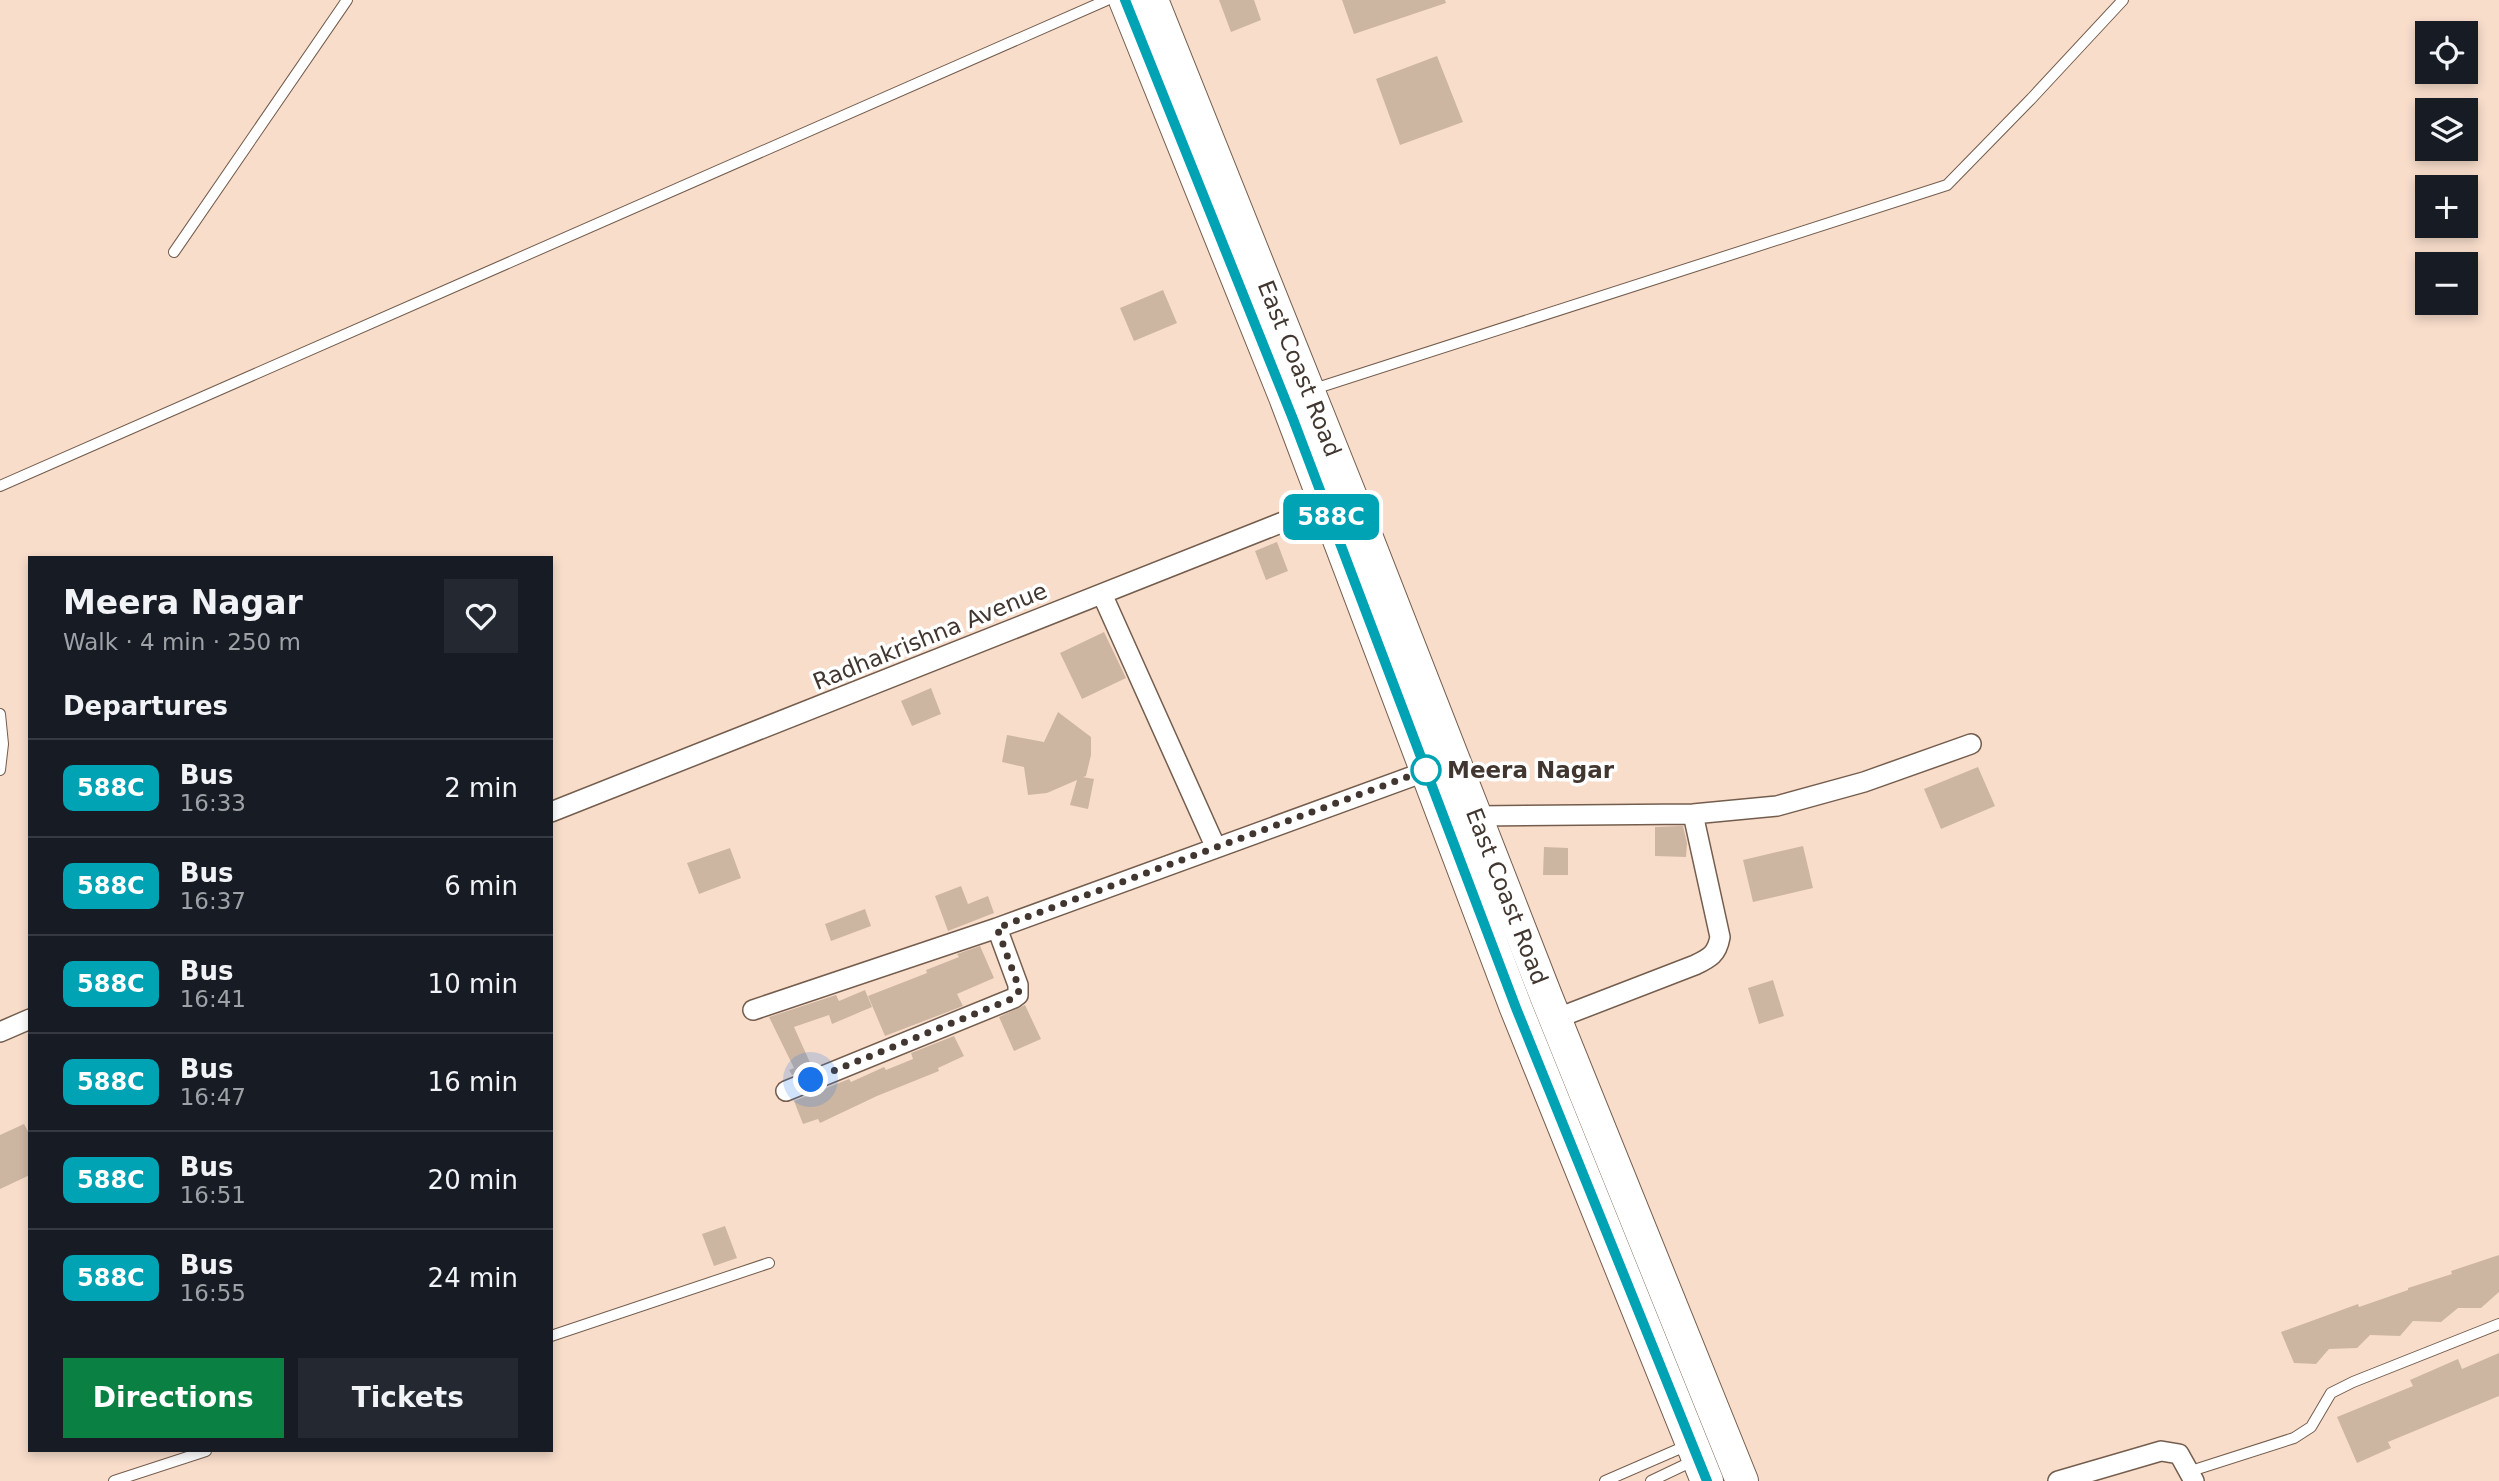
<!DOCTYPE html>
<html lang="en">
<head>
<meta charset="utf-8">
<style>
	:root { --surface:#171b24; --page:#242831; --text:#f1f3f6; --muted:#9ea1a6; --line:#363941; --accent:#0b8043 }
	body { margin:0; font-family:"DejaVu Sans",sans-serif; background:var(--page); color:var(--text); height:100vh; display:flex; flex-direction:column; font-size:26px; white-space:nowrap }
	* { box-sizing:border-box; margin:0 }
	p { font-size:23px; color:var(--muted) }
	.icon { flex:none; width:38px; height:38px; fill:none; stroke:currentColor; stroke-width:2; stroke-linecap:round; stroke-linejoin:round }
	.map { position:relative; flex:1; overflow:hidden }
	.panel { position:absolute; left:28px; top:556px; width:525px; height:896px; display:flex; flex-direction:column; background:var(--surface); border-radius:0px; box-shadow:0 4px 10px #0003 }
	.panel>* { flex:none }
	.badge { padding:0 14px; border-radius:10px; font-size:24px; line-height:46px }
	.controls { position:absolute; left:2415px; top:21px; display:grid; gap:14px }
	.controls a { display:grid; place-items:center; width:63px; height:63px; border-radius:0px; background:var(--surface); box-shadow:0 4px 10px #0003; font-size:35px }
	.you { position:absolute; width:35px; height:35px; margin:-18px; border:5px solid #fff; border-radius:50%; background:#1a73e8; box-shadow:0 0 0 10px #1a73e833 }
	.map>.badge { position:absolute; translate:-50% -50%; box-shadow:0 0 0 4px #fff }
	h2 { padding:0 35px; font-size:26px; line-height:63px }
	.round { display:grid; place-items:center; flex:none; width:74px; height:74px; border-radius:0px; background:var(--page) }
	.head { display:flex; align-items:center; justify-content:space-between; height:119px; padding:0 35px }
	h1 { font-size:33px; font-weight:700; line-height:52px }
	.button { display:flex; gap:14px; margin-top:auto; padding:14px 35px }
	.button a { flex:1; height:80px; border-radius:0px; background:var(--accent); color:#fff; font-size:28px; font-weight:700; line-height:80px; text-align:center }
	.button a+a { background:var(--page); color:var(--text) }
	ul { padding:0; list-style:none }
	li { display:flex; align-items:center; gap:21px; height:98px; padding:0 35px; border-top:2px solid var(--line) }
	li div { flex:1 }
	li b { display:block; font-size:26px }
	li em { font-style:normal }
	li .badge { min-width:77px; font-weight:700; text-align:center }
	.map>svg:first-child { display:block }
	.building { fill:#cdb6a1 }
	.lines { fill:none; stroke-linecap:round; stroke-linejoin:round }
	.service-casing { stroke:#745d4d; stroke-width:12 }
	.minor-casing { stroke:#745d4d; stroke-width:22 }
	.primary-casing { stroke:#745d4d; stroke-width:34 }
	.service { stroke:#fff; stroke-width:10 }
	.minor { stroke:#fff; stroke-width:19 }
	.primary { stroke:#fff; stroke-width:32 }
	.line-casing { stroke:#fff; stroke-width:16 }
	.line { stroke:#00a3b4; stroke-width:10 }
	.walk { stroke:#423730; stroke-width:7; stroke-dasharray:0 12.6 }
	.stop-dot { fill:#fff; stroke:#00a3b4; stroke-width:3.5 }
	.labels { text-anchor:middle; stroke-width:7; stroke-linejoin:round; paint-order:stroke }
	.street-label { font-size:23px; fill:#423730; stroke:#fff }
	.stop-label { font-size:23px; font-weight:bold; fill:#423730; stroke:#fff; text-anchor:start }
</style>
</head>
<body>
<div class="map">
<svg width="2499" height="1481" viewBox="0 0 2499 1481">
	<rect width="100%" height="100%" fill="#f8ddcb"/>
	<path class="building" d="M1219,0H1254L1261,20L1231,32Z
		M1342,0H1445L1446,3L1354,34Z
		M1437,56L1463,122L1400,145L1376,79Z
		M1163,290L1177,323L1134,341L1120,308Z
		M1277,542L1288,571L1266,580L1255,551Z
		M1104,632L1126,678L1082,699L1060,653Z
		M931,688L941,714L912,726L901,701Z
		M1058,712L1091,737V755L1086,776L1083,777L1094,779L1088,809L1070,805L1077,780L1047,793L1028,795L1024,767L1002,762L1007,735L1044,742Z
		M1978,767L1995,806L1941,829L1924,789Z
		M1680,826H1683L1687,843L1686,857L1655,856V827Z
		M1803,846L1813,888L1753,902L1743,860Z
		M1544,847L1568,848V875H1543Z
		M730,848L741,878L699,894L687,863Z
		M961,886L968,904L988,896L994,913L948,931L935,896Z
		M865,909L871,926L831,941L825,924Z
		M980,946L994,978L957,994L963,1006L885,1036L868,996L927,973L926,970L959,957L957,954Z
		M1773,980L1784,1016L1759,1024L1748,988Z
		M865,990L872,1007L832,1024L829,1015L794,1027L812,1067L792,1075L789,1070L794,1068L769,1017L836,995L839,1001Z
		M1025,1005L1041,1039L1014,1051L999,1017Z
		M954,1036L964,1056L938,1068L939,1071L877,1096L820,1123L818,1119L803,1124L794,1101L849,1079L851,1082L884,1067L886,1070L913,1059L911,1053Z
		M24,1124L30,1135V1175L0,1189V1135Z
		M725,1226L737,1258L714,1266L702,1234Z
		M2499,1255V1292L2481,1308H2458L2441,1322L2413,1321L2400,1336L2370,1335L2357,1348L2329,1349L2316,1364L2294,1363L2281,1332L2358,1304L2359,1307L2408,1290V1288L2452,1274L2451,1271Z
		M2499,1353V1396L2388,1442L2391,1448L2357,1463L2337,1417L2413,1386L2410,1380L2458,1359L2462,1369Z"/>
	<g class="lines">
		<defs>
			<path id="service" d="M174,252L347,0
				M1314,389L1947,185L2031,99L2123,0
				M0,486L1107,0
				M0,714L3,744L0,770
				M551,1336L769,1263
				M2191,1471L2294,1438L2311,1427L2331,1393L2353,1382L2499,1324
				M114,1481L206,1451
				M1605,1481L1688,1445
				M1651,1481L1695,1460"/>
			<path id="minor" d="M1102,594L1216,848
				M551,812L1326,505
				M1476,816L1693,814L1777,806L1864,782L1971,744
				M753,1010L997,928L1427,771
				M1555,1019L1695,965C1710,958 1717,954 1720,937L1693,814
				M0,1032L30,1019
				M786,1091L1014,998L1018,995V985L997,928
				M2058,1481L2161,1451L2179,1454L2194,1481"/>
			<g id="primary">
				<path d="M1125,0L1285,397L1516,1008L1707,1481"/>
				<path id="s1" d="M1152,0L1351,497L1546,996L1742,1481"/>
			</g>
		</defs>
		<use href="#service" class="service-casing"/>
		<use href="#minor" class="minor-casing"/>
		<use href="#primary" class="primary-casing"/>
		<use href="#service" class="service"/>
		<use href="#minor" class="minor"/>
		<use href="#primary" class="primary"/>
	</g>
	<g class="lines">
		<defs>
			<path id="line" d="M1125,0L1293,419L1516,1008L1707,1481"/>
		</defs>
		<use href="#line" class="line-casing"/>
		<use href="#line" class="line"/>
		<path class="walk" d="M811,1080L1014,998L1019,991L1018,985L997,928L1426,770"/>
	</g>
	<circle class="stop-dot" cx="1426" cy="770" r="14"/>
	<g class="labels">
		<g class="street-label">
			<text dy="8" stroke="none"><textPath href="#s1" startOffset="397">East Coast Road</textPath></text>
			<text transform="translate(930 636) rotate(-22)" y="8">Radhakrishna Avenue</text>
			<text dy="8" stroke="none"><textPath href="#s1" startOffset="964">East Coast Road</textPath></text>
		</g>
		<g class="stop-label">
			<text x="1447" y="778">Meera Nagar</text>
		</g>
	</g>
</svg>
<div class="controls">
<a><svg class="icon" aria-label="locate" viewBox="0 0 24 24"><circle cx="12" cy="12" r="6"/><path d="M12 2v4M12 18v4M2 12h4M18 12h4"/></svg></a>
<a><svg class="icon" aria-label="layers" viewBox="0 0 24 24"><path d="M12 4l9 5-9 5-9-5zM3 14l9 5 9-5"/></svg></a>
<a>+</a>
<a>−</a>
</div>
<div class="you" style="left:811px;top:1080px"></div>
<b class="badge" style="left:1331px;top:517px;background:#00a3b4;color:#fff">588C</b>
<section class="panel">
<div class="head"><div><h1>Meera Nagar</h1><p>Walk · 4 min · 250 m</p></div><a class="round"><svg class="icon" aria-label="heart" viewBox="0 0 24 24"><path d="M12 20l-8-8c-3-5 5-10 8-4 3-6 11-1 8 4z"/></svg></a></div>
<h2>Departures</h2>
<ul>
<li><span class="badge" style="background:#00a3b4;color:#fff">588C</span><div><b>Bus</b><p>16:33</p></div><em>2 min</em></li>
<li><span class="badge" style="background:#00a3b4;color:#fff">588C</span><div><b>Bus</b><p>16:37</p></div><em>6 min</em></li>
<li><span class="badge" style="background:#00a3b4;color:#fff">588C</span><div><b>Bus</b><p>16:41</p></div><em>10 min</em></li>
<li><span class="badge" style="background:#00a3b4;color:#fff">588C</span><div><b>Bus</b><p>16:47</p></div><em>16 min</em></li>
<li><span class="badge" style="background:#00a3b4;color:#fff">588C</span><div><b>Bus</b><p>16:51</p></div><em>20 min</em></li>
<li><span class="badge" style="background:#00a3b4;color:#fff">588C</span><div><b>Bus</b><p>16:55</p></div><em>24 min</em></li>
</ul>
<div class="button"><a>Directions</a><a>Tickets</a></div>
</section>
</div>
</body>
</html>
